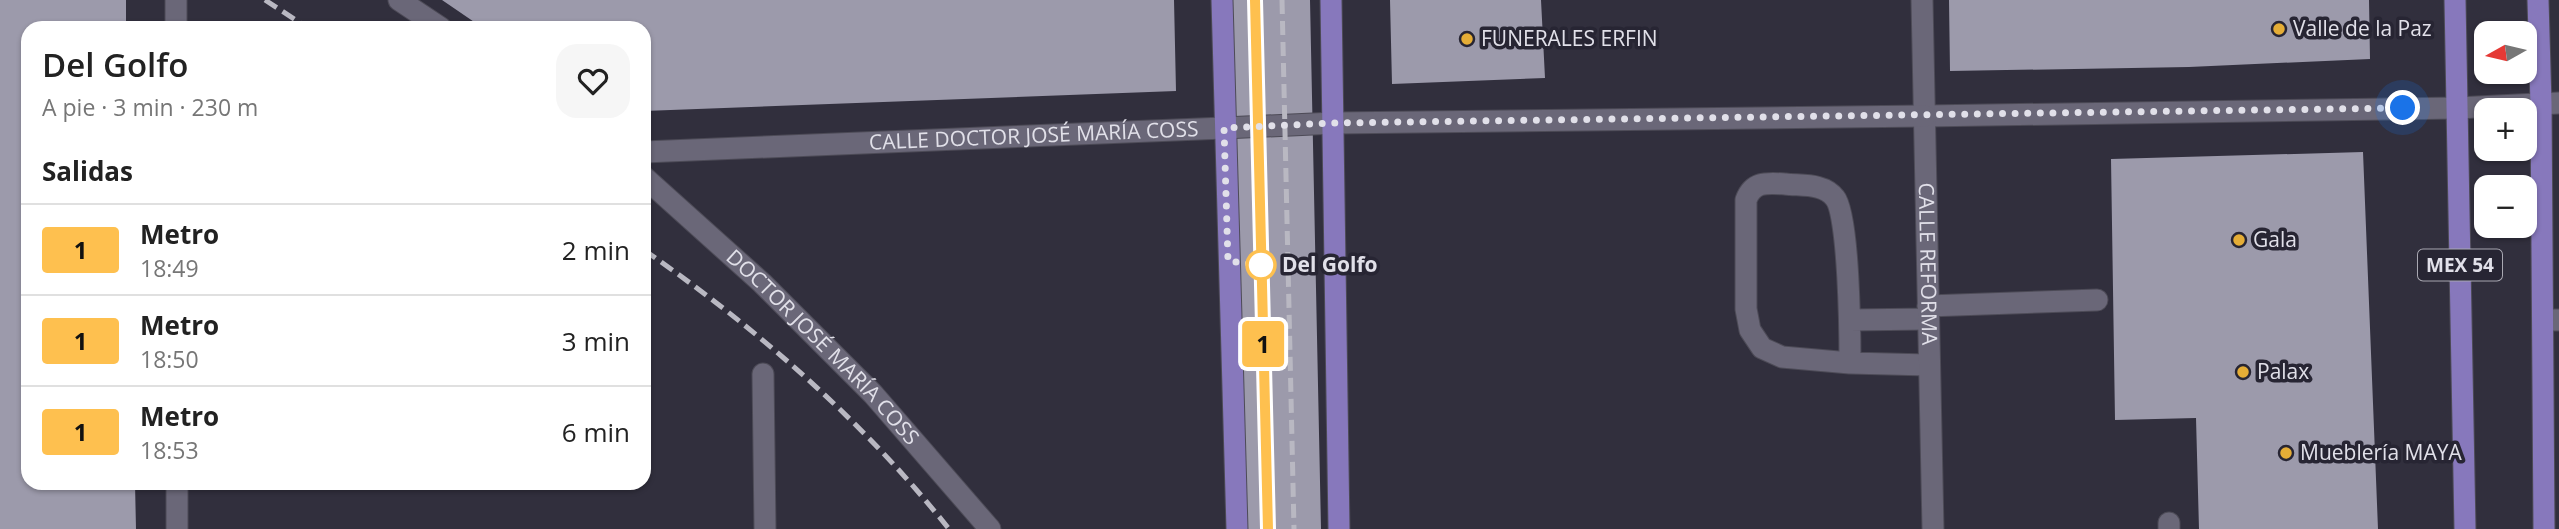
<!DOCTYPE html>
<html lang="es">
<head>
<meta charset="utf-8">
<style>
	:root { --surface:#fff; --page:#f6f6f6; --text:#222; --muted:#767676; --line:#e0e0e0 }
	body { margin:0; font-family:"Open Sans",sans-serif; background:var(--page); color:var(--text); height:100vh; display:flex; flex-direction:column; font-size:26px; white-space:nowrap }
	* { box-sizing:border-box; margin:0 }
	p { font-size:23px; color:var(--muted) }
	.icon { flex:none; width:38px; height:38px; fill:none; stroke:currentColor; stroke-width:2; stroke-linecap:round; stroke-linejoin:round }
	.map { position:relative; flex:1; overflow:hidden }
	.drawer { position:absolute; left:21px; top:21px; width:630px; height:469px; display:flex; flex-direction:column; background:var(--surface); border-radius:21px; box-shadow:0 2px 5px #0004 }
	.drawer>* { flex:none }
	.badge { padding:0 14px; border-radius:5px; font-size:24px; line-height:46px }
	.needle { width:46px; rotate:262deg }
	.tools { position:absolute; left:2474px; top:21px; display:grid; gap:14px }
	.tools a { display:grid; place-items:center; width:63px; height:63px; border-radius:14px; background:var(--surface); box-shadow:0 2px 5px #0004; font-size:35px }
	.you { position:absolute; width:35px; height:35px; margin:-18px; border:5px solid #fff; border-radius:50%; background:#1a73e8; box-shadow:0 0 0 10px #1a73e833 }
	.map>.badge { position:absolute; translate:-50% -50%; box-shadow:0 0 0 4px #fff }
	h2 { padding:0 21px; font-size:26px; line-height:63px }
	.round { display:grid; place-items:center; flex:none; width:74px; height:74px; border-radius:21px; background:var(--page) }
	.summary { display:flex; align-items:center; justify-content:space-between; height:119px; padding:0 21px }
	h1 { font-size:33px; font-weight:600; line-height:52px }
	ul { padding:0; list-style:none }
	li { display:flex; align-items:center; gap:21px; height:91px; padding:0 21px; border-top:2px solid var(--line) }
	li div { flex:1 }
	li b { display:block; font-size:26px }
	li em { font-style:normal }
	li .badge { min-width:77px; font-weight:700; text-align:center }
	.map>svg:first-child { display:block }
	.building { fill:#9c9aab }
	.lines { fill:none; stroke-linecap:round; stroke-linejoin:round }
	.service-casing { stroke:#4d4b57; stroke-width:23 }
	.minor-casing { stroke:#4d4b57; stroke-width:23 }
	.tertiary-casing { stroke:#4d4b57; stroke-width:23 }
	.primary-casing { stroke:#4d4b57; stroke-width:23 }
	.service { stroke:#6a6778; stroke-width:21 }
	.minor { stroke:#6a6778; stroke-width:21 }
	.tertiary { stroke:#6a6778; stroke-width:21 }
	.primary { stroke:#8778bc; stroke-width:21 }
	.rail { stroke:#b9b8c2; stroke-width:5; stroke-dasharray:14 7; stroke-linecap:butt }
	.line-casing { stroke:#fff; stroke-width:16 }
	.line { stroke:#fec04f; stroke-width:10 }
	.walk { stroke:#e1e0e9; stroke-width:7; stroke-dasharray:0 12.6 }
	.poi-dot { fill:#e5ad36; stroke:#272533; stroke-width:2.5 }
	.stop-dot { fill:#fff; stroke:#fec04f; stroke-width:3.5 }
	.labels { text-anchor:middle; stroke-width:7; stroke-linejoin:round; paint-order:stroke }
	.shield { fill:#272533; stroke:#a9a8b2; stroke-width:2 }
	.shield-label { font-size:19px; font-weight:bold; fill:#e1e0e9 }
	.poi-label { font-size:21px; fill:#e1e0e9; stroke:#272533; text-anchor:start }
	.street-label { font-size:21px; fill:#e1e0e9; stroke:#272533 }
	.stop-label { font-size:21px; font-weight:bold; fill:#e1e0e9; stroke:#272533; text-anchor:start }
</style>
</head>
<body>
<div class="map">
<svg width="2559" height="529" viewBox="0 0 2559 529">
	<rect width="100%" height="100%" fill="#312f3d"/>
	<path class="building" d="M0,0H126V28H28V483H135L136,529H0Z
		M442,0H1174L1176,91L644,111V28H483Z
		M1232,0H1310L1321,529H1243Z
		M1390,0H1541L1545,78L1392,84Z
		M1949,0H2369L2370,59L2189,67L1950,71Z
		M2363,152L2378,529H2199L2196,418L2115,420L2111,159Z"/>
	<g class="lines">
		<defs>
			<path id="service" d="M1928,306L2097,300
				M1850,320L1928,319
				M2543,320H2559
				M1850,363C1850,335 1849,215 1835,198C1824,183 1802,186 1785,184C1767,183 1753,181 1746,200V309L1750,330L1762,348L1782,357L1850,363L1928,365
				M2169,523V529"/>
			<g id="minor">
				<path d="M399,0L441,28"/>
				<path d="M1925,116L2457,108L2559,103"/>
				<path id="s1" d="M644,152L1224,128"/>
				<path id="s2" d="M644,177L762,283L873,394L990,529"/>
				<path d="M763,374L765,529"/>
			</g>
			<g id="tertiary">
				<path d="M176,0V28"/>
				<path id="s3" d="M1922,0L1933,529"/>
				<path d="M1224,128L1334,123L1925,116"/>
				<path d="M177,483V529"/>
			</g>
			<path id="primary" d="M1222,0L1237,529
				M1331,0L1339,529
				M2455,0L2465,529
				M2538,0L2541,104L2544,529"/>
		</defs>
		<use href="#service" class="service-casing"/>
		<use href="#minor" class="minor-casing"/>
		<use href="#tertiary" class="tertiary-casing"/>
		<use href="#primary" class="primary-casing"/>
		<use href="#service" class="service"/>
		<use href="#minor" class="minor"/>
		<use href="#tertiary" class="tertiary"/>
		<use href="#primary" class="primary"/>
		<path class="rail" d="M265,0L308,28
			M1255,0L1268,529
			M1282,0L1294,529
			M644,250C758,329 863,421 949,529"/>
	</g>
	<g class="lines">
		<defs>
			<path id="line" d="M1255,0L1268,529"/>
		</defs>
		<use href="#line" class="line-casing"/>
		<use href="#line" class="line"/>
		<path class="walk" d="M1261,265L1228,261L1224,128L1334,123L2403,108"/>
	</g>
	<g class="poi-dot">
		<circle cx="2279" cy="29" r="7"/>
		<circle cx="1467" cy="39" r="7"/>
		<circle cx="2239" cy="240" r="7"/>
		<circle cx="2243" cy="372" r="7"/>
		<circle cx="2286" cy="453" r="7"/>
	</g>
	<circle class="stop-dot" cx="1261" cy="265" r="14"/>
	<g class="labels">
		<rect class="shield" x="2418" y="249.5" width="84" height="31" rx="5"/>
		<g class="shield-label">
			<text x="2460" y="272">MEX 54</text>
		</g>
		<g class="poi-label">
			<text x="2293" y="36">Valle de la Paz</text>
			<text x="1481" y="46">FUNERALES ERFIN</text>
			<text x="2253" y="247">Gala</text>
			<text x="2257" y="379">Palax</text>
			<text x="2300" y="460">Mueblería MAYA</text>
		</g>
		<g class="street-label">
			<text dy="7" stroke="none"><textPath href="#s1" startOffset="390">CALLE DOCTOR JOSÉ MARÍA COSS</textPath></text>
			<text dy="7" stroke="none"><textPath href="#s3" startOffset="264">CALLE REFORMA</textPath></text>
			<text dy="7" stroke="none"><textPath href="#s2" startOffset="247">DOCTOR JOSÉ MARÍA COSS</textPath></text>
		</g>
		<g class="stop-label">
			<text x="1282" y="272">Del Golfo</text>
		</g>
	</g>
</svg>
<div class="tools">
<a><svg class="needle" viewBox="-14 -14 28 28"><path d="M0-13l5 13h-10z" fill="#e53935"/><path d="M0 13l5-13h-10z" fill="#767676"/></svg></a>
<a>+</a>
<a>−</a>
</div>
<div class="you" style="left:2403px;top:108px"></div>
<b class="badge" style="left:1263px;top:344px;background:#fec04f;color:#111">1</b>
<section class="drawer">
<div class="summary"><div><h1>Del Golfo</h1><p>A pie · 3 min · 230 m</p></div><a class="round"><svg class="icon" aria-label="heart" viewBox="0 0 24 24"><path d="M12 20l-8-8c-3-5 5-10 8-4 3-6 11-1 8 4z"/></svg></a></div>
<h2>Salidas</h2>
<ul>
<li><span class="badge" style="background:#fec04f;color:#111">1</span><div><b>Metro</b><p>18:49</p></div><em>2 min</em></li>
<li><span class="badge" style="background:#fec04f;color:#111">1</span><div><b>Metro</b><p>18:50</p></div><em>3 min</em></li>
<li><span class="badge" style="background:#fec04f;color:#111">1</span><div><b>Metro</b><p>18:53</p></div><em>6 min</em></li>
</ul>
</section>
</div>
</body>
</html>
